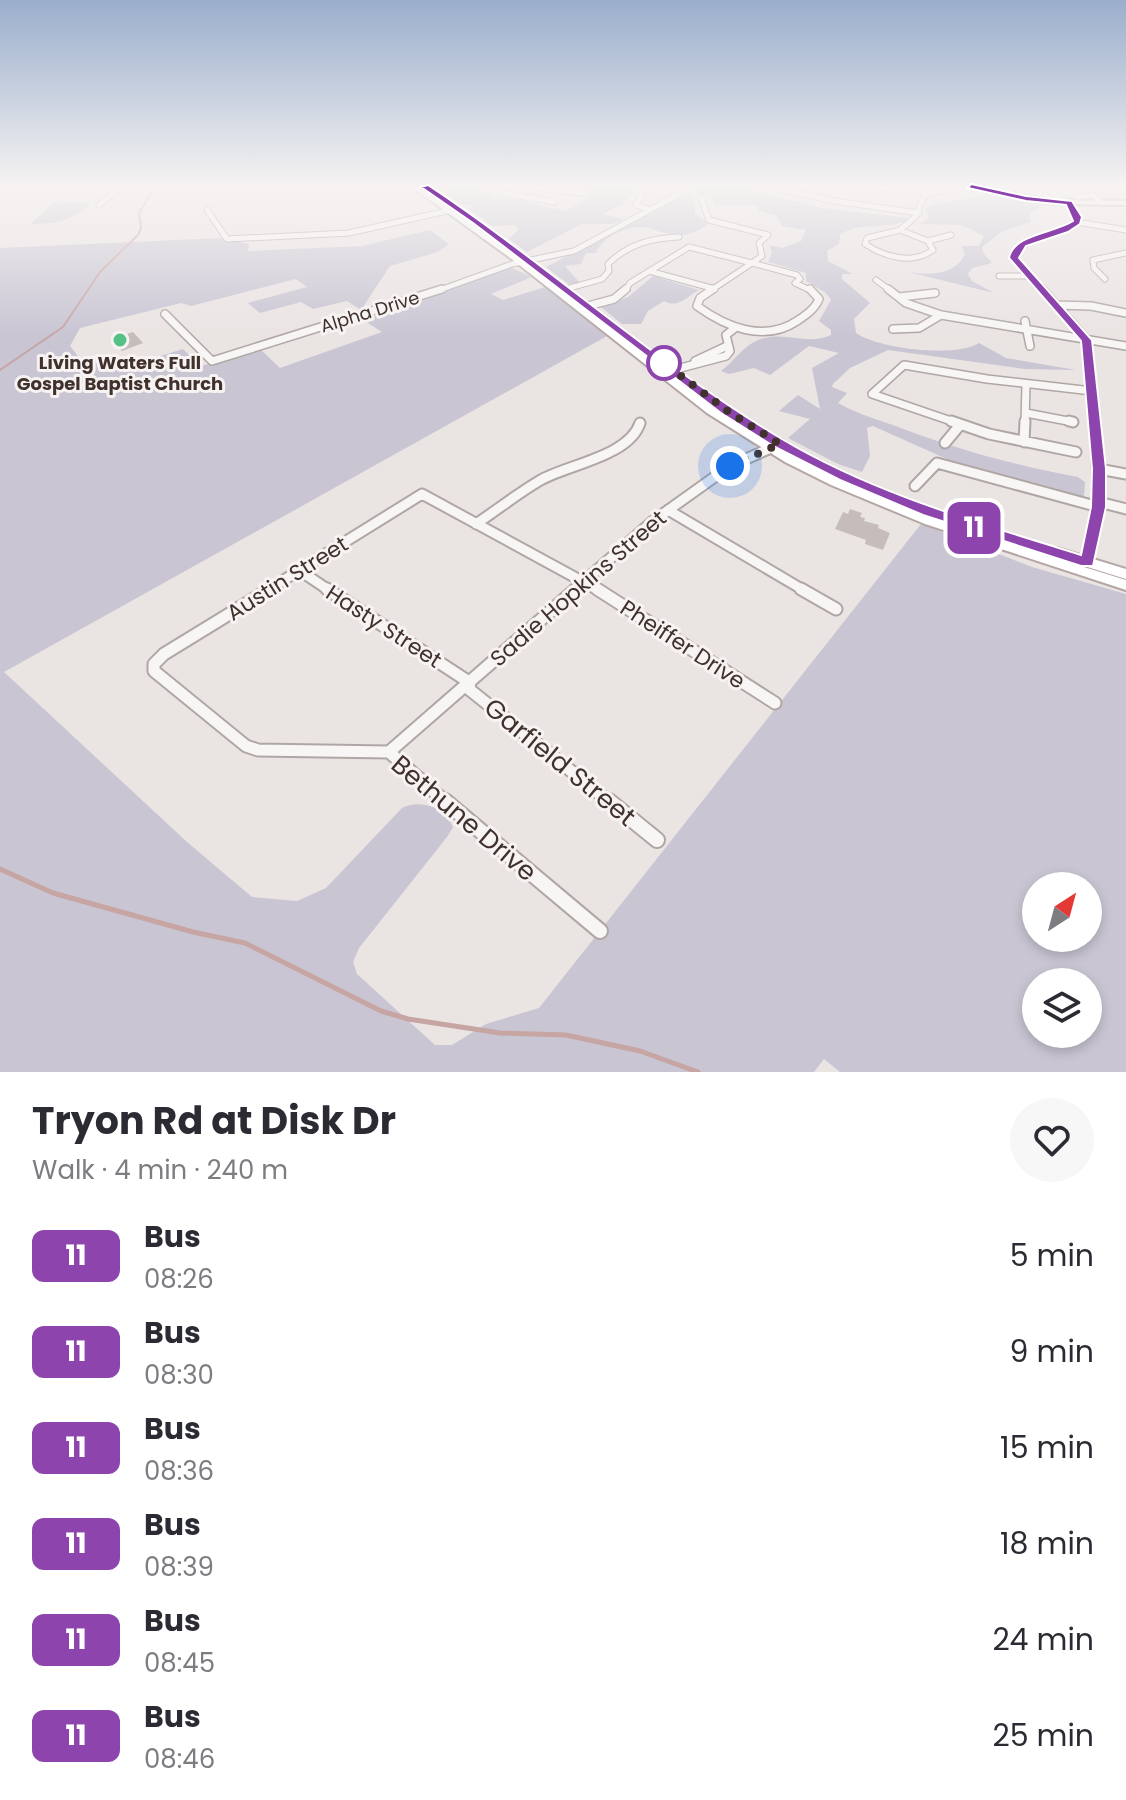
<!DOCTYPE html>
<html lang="en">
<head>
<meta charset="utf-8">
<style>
	:root { --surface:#fff; --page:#f7f7f7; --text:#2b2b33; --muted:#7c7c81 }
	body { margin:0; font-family:Poppins,sans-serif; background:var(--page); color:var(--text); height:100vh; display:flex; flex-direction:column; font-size:30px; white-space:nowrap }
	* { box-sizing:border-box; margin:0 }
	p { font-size:26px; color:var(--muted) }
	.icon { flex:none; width:44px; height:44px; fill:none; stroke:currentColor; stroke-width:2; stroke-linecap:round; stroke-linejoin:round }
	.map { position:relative; height:1072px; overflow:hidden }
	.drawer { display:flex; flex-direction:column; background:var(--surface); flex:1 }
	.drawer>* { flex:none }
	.badge { padding:0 16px; border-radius:12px; font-size:28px; line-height:52px }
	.needle { width:52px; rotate:36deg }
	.fabs { position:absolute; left:1022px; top:872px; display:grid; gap:16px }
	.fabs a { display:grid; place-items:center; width:80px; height:80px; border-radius:50%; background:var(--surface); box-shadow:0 4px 12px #0003; font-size:40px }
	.you { position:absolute; width:40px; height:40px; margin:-20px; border:6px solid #fff; border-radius:50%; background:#1a73e8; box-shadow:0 0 0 12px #1a73e833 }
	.map>.badge { position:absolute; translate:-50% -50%; box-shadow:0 0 0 4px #fff }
	.round { display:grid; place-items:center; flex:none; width:84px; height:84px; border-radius:42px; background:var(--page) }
	.head { display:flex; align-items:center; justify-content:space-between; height:136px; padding:0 32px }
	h1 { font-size:38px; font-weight:700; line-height:60px }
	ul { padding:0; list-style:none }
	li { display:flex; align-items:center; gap:24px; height:96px; padding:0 32px }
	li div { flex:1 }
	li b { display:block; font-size:30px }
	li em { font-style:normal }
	li .badge { min-width:88px; font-weight:700; text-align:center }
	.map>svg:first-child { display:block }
	.green { fill:#c9c5d3; fill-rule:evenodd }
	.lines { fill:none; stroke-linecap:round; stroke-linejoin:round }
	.stream-far1 { stroke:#c6a5a2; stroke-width:2 }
	.stream { stroke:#c6a5a2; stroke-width:5 }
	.building { fill:#c6bdbb }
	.minor-far4-casing { stroke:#b0a7a5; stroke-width:7 }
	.minor-far3-casing { stroke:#b0a7a5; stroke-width:10 }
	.minor-far2-casing { stroke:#b0a7a5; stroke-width:13 }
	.minor-far1-casing { stroke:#b0a7a5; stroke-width:15 }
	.minor-casing { stroke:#b0a7a5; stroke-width:18 }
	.tertiary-casing { stroke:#b0a7a5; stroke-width:4 }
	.primary-casing { stroke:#b4a6a3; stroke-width:4 }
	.minor-far4 { stroke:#f8f6f5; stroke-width:5 }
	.minor-far3 { stroke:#f8f6f5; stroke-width:7 }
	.minor-far2 { stroke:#f8f6f5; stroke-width:9 }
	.minor-far1 { stroke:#f8f6f5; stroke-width:11 }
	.minor { stroke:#f8f6f5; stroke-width:14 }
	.tertiary { fill:#f8f6f5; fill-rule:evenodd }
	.primary { fill:#fff; fill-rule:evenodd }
	.line { fill:#8e44ad; stroke:#fff; stroke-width:2 }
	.walk { stroke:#40312c; stroke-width:8; stroke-dasharray:0 14.4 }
	.poi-dot { fill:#55c184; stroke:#f7f3f2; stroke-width:3 }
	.stop-dot { fill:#fff; stroke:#8e44ad; stroke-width:4 }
	.labels { text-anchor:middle; stroke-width:6; stroke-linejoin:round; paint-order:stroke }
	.far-street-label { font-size:18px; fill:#40312c; stroke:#f7f3f2 }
	.far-poi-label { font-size:18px; font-weight:bold; fill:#40312c; stroke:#f7f3f2 }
	.street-label { font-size:22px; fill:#40312c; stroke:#f7f3f2 }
	.near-street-label { font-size:26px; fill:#40312c; stroke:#f7f3f2 }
</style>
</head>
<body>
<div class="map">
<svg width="1126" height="1072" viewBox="0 0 1126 1072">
	<rect width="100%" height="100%" fill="#eae4e3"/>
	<path class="green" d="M433,187H471L495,195L493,198H508L566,211L588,198L589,190L582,187H638L624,203L603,214L623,219L614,224H582L527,252L509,239L519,229L515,225L492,226L468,208L475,205H463L442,192L446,190Z
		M699,187H741L822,208L909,218C896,231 860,220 840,235L839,244L827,251L828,261L853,274H842V279L870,303L854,319L856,333C879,349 956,358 979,343L1006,358L1076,370L1025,369L888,350L850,368L833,384L832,387L847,393L838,403C858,414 879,420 901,428C959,450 1017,466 1078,477L1085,482L1084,497L1081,499L1049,487L958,464L873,426L867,428L870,456L862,472L838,464L788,438L810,419L779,411L798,395L820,409L812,368L839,353L809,346L770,375L754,368L729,374L721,371C735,361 743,345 761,339C784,331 808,346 831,335V330L819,321L831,300L826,293L806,281V273L768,262L772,253L769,245L782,248L801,241L806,230L782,226L776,215L759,211L756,205H715L711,195H694L695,213L708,224C703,227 697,232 692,233C677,238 662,232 649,228C631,223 601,237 596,253H586L581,264L565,266L580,283L568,284L546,267Z
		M981,191L1044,204L1029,214L1031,222L1003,231L982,247L984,254L992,263L972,268L968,274L972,281L994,293L908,272C930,275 954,276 965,254L961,246H979L984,236L962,225L919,224L929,218L925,209L931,205L976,197L981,195Z
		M91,202C75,221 55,224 31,224L52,203Z
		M430,230L449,244L438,252L390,266L361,310L347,301L313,309L301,302L260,313L248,303L307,287L296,279L191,306L181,303L80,328L70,346L84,364L103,359L113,371L183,349L201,366L260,349L280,368L382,332L363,320L510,267L532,277L491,294L503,300L545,287L607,336L4,672L187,842L252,897L297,901L326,888L402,808C421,799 444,807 453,827L447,837L359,948L353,962L357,974L435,1045H452L486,1024L539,1008L921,524L1032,567L1126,594V1072H840L824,1059L814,1072H0V248L222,238L249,244L248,251L362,246ZM1036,886H1088V938H1036ZM1036,982H1088V1034H1036Z
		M653,276L699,290C688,296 678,309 664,301L648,311L641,324H622L601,307L628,297Z"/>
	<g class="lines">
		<path class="stream-far1" d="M0,370L63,327L100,272L138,235L141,228L139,213L155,187"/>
		<path class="stream" d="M0,869L53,893L193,932L245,943L381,1011L408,1019L500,1033L566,1035L640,1051L698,1072"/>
	</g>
	<path class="building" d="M133,332L143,343L122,351L110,339Z
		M850,509L862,513L860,517L865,518L864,521L879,525L878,528L890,533L883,550L865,544L866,540L835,529L843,512L848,514Z"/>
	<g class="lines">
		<defs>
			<path id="minor-far4" d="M502,187H506
				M524,187L582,193
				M646,187L636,205L650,210
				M773,187L834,201L919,213
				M1081,187L1063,191L1078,197L1093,195L1102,203
				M874,189L906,187L930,193
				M503,193L554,202
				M701,198L709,220L768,235L759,243L762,256L752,263
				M99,205L120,187
				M207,210L227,239L349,233L451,210
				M1077,222L1126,230
				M900,230L928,241L933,250C912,265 885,257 865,244L867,238Z
				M900,230L915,217L925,195L955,187
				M928,241L951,235
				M752,263L797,275L800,279L795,283L812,291
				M649,271L715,289
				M999,276H1027
				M1105,279L1094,268L1093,260L1126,253
				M876,280L891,291
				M566,289L602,279L609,271L608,264C628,244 652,238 679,237
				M437,291L512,264L574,251L672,198L682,190L680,187
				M625,291L630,283L689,247L752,263
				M710,291L752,263
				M1044,291L1014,258C1024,235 1053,235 1073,226L1078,217L1069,203"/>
			<path id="minor-far3" d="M713,289L700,298L697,306C726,327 764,343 797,321C806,315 815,309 819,299L810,289
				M888,289L906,303L941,315L1126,346
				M1042,289L1087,340L1095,423
				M899,297L935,293
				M1056,305L1091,306L1126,313
				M588,306L614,299L626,289
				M165,314L212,361L442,289
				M1025,321L1030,346
				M893,329L919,328L941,315
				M695,361L727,346
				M673,370L726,356L730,351L726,335L735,328
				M1026,413L1073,422
				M957,423L872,394L904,365L987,379L1092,391
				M1025,423L1026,384"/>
			<path id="minor-far2" d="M951,421L989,434L1076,452
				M1069,421L1073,422
				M1024,442L1025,421
				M945,443L960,425
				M1099,469L1126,474
				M915,486L937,463L1099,507
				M1099,502L1126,509
				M668,510L805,591
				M476,524C497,510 517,494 539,481C565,465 629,457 640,423
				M1087,562L1099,507L1095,421
				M299,570L330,591
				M266,591L422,494L600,591
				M573,591L653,521L730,466L780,444"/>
			<path id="minor-far1" d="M270,589L164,654L154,664V671L246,746L258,750L389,752L447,803
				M327,589L469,682L470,690L611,803
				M597,589L775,703
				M801,589L836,609
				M389,752L576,589"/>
			<path id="minor" d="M445,801L600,931
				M609,801L657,840"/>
			<path id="tertiary" d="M968,187H978L1052,200L1126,201V205L1052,204Z"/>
			<path id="primary" d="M412,187H419C488,232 554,282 619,333C662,367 703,403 750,431C867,502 997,540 1126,580V590L925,524L831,485L785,462L707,413L513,260Z
				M1057,548L1126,569V579L1052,556L1050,553L1052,550Z"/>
		</defs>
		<use href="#minor-far4" class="minor-far4-casing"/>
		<use href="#minor-far3" class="minor-far3-casing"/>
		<use href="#minor-far2" class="minor-far2-casing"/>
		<use href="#minor-far1" class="minor-far1-casing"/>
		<use href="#minor" class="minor-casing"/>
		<use href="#tertiary" class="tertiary-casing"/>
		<use href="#primary" class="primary-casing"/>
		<use href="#minor-far4" class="minor-far4"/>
		<use href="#minor-far3" class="minor-far3"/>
		<use href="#minor-far2" class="minor-far2"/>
		<use href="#minor-far1" class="minor-far1"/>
		<use href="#minor" class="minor"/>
		<use href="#tertiary" class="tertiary"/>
		<use href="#primary" class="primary"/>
	</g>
	<linearGradient id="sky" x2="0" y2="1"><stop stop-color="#9aaecc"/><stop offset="0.55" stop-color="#f6f3f2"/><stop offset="1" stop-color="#f6f3f2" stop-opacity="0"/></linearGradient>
	<rect width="1126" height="337" fill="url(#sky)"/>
	<path class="line" d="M971,184L1026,196L1072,201L1082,217L1080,224L1068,232L1026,246L1019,258L1092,340L1106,469V507L1093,566H1081L923,515L840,480L775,447L721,413L473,223L421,187L428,185C549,265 657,365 782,439C874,494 980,523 1081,555L1091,507L1092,469L1081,341L1009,258C1013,234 1055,233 1073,221L1066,205L1026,201L968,188Z"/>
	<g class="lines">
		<path class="walk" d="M664,363L661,361L729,412L780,444L730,466"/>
	</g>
	<circle class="poi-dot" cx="120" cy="340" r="8"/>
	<circle class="stop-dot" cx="664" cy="363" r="16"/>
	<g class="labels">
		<g class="far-street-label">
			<text transform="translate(370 312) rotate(-17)" y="6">Alpha Drive</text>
		</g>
		<g class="far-poi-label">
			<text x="120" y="369">Living Waters Full<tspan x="120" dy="21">Gospel Baptist Church</tspan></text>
		</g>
		<g class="street-label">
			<text transform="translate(287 578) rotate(-32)" y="8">Austin Street</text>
			<text transform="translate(578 588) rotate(-41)" y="8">Sadie Hopkins Street</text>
			<text transform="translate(384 626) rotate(33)" y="8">Hasty Street</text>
			<text transform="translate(683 644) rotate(33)" y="8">Pheiffer Drive</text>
		</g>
		<g class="near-street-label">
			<text transform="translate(560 762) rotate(39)" y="9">Garfield Street</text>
			<text transform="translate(464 818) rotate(40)" y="9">Bethune Drive</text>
		</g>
	</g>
</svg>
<div class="fabs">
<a><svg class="needle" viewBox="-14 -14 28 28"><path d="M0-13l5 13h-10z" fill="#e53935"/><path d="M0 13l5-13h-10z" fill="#7c7c81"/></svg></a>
<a><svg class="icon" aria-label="layers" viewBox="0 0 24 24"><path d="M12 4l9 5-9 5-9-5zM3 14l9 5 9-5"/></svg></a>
</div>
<div class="you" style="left:730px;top:466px"></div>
<b class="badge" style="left:974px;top:528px;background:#8e44ad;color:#fff">11</b>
</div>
<section class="drawer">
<div class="head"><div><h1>Tryon Rd at Disk Dr</h1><p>Walk · 4 min · 240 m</p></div><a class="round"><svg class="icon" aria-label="heart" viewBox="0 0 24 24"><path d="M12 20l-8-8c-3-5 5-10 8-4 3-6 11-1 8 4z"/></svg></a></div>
<ul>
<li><span class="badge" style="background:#8e44ad;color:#fff">11</span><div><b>Bus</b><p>08:26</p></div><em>5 min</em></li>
<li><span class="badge" style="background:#8e44ad;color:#fff">11</span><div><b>Bus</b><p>08:30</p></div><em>9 min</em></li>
<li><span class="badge" style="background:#8e44ad;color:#fff">11</span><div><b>Bus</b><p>08:36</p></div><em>15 min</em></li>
<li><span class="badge" style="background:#8e44ad;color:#fff">11</span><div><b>Bus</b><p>08:39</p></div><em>18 min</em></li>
<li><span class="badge" style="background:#8e44ad;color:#fff">11</span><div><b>Bus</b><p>08:45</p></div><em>24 min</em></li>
<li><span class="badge" style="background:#8e44ad;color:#fff">11</span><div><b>Bus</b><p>08:46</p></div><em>25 min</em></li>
</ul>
</section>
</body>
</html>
